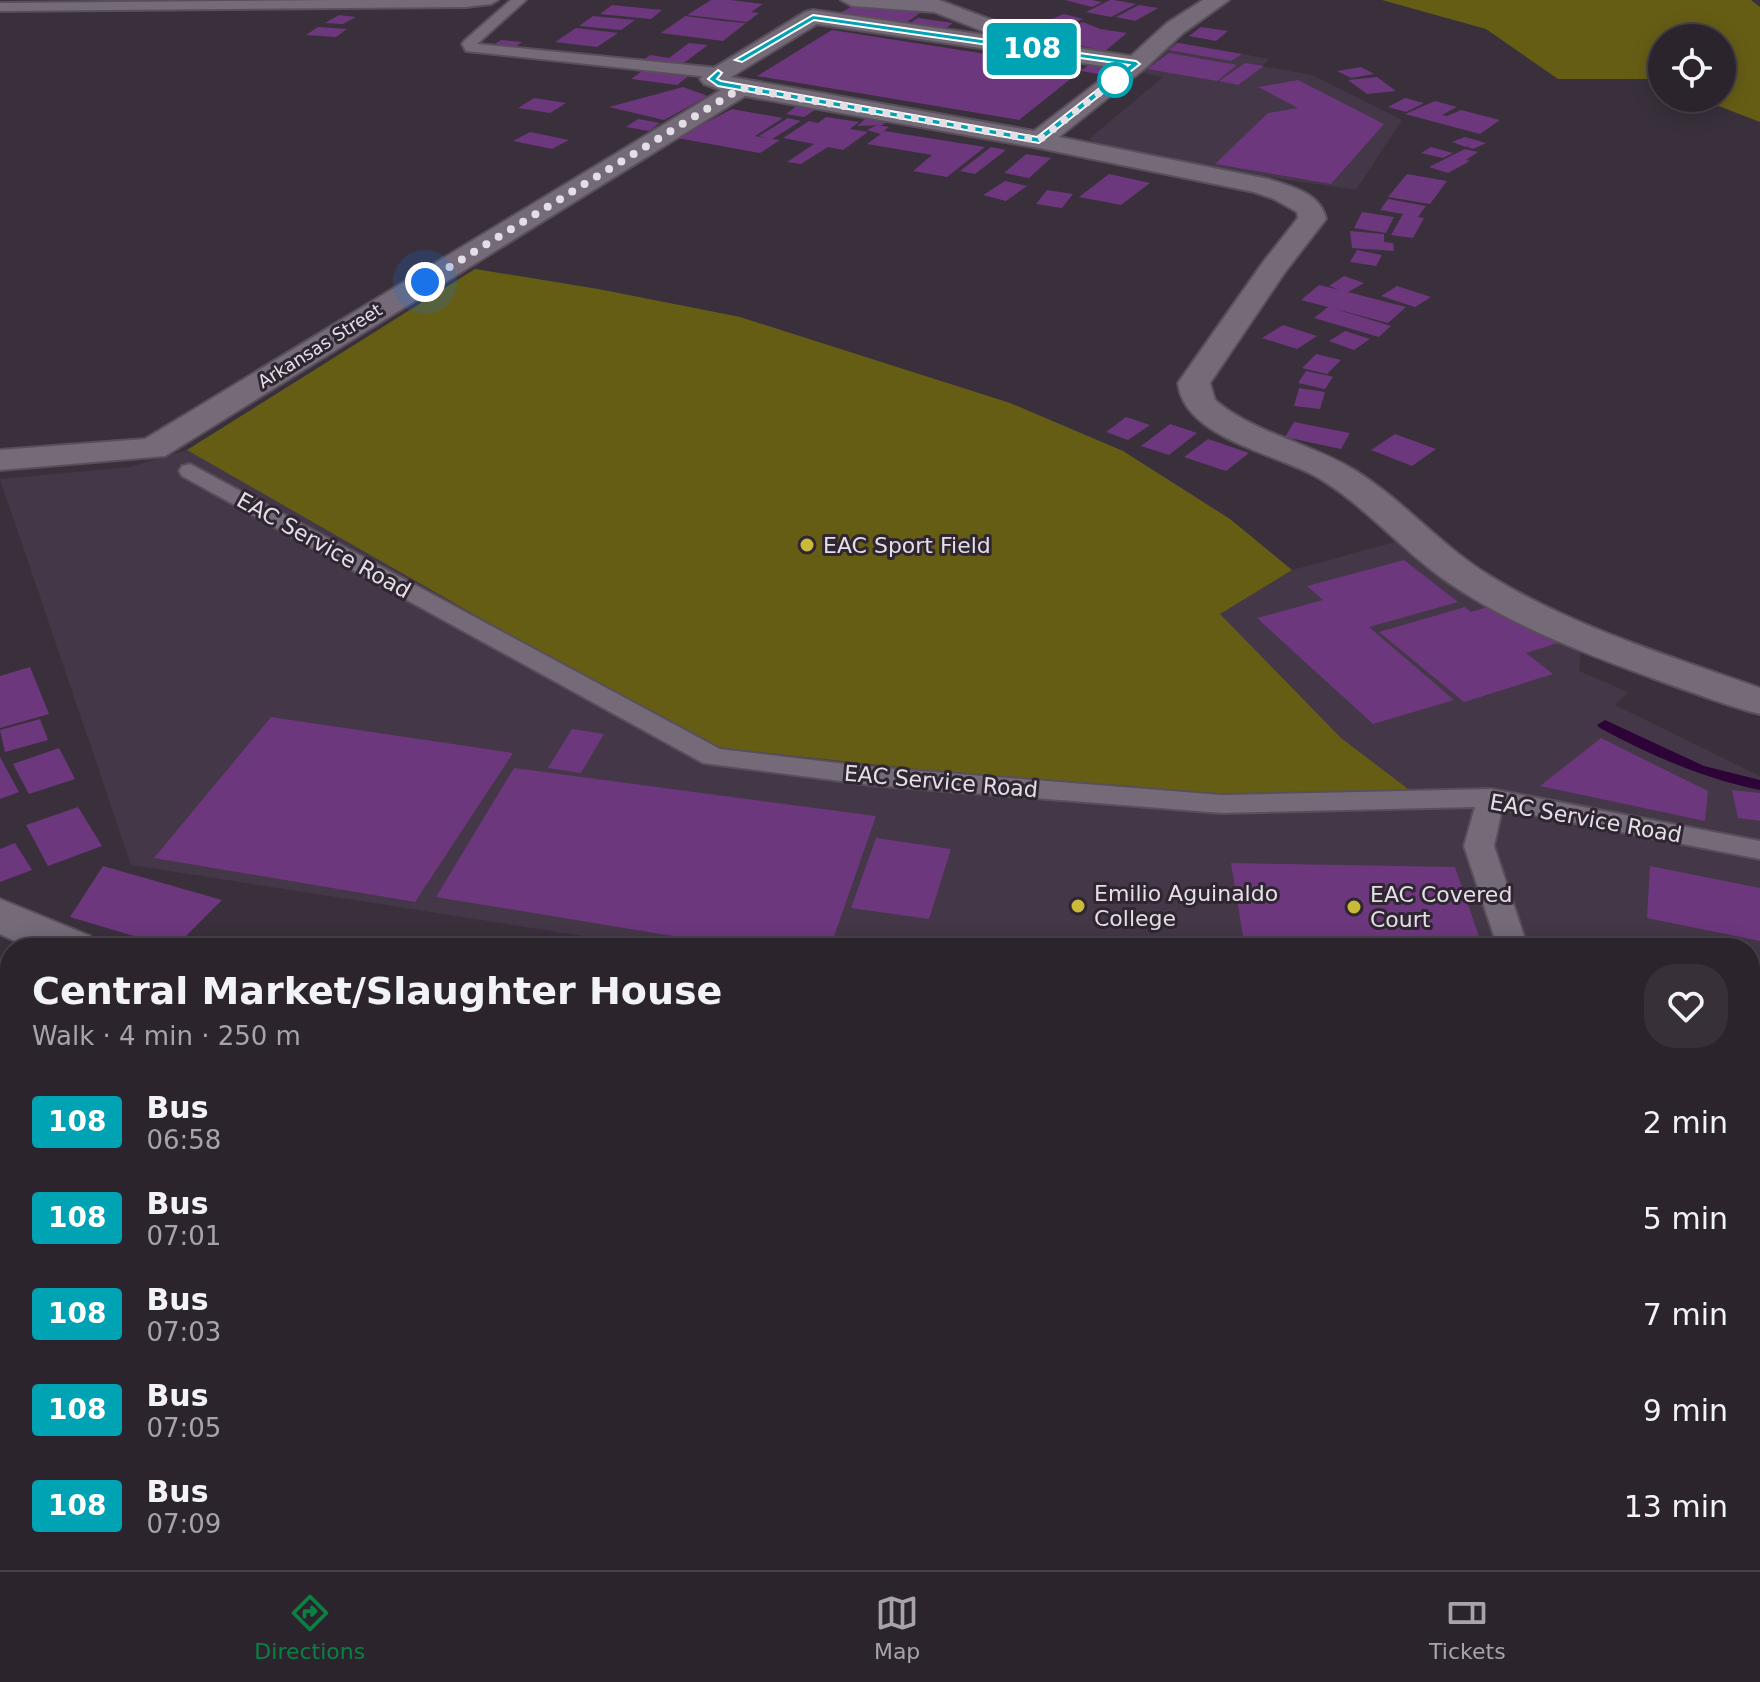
<!DOCTYPE html>
<html lang="en">
<head>
<meta charset="utf-8">
<style>
	:root { --surface:#2b242d; --page:#373039; --text:#f1f3f6; --muted:#a6a4aa; --line:#474149; --accent:#0b8043 }
	body { margin:0; font-family:"DejaVu Sans",sans-serif; background:var(--page); color:var(--text); height:100vh; display:flex; flex-direction:column; font-size:30px; white-space:nowrap }
	* { box-sizing:border-box; margin:0 }
	p { font-size:26px; color:var(--muted) }
	.icon { flex:none; width:44px; height:44px; fill:none; stroke:currentColor; stroke-width:2; stroke-linecap:round; stroke-linejoin:round }
	.map { position:relative; flex:1; overflow:hidden }
	.drawer { position:absolute; left:0px; top:938px; width:1760px; height:632px; display:flex; flex-direction:column; background:var(--surface); border-radius:32px 32px 0 0; box-shadow:0 4px 20px #0003,0 0 0 2px var(--line) }
	.drawer>* { flex:none }
	.badge { padding:0 16px; border-radius:6px; font-size:28px; line-height:52px }
	.controls { position:absolute; left:1648px; top:24px; display:grid; gap:16px }
	.controls a { display:grid; place-items:center; width:88px; height:88px; border-radius:50%; background:var(--surface); box-shadow:0 4px 20px #0003,0 0 0 2px var(--line); font-size:40px }
	.you { position:absolute; width:40px; height:40px; margin:-20px; border:6px solid #fff; border-radius:50%; background:#1a73e8; box-shadow:0 0 0 12px #1a73e833 }
	.map>.badge { position:absolute; translate:-50% -50%; box-shadow:0 0 0 4px #fff }
	.round { display:grid; place-items:center; flex:none; width:84px; height:84px; border-radius:32px; background:var(--page) }
	.summary { display:flex; align-items:center; justify-content:space-between; height:136px; padding:0 32px }
	h1 { font-size:38px; font-weight:700; line-height:60px }
	ul { padding:0; list-style:none }
	li { display:flex; align-items:center; gap:24px; height:96px; padding:0 32px }
	li div { flex:1 }
	li b { display:block; font-size:30px }
	li em { font-style:normal }
	li .badge { min-width:88px; font-weight:700; text-align:center }
	.tab-bar { display:flex; justify-content:space-around; align-items:center; height:112px; border-top:2px solid var(--line); background:var(--surface); font-size:22px; color:var(--muted) }
	.tab-bar a { display:grid; justify-items:center; gap:4px }
	.tab-bar .current { color:var(--accent) }
	.map>svg:first-child { display:block }
	.built { fill:#443748 }
	.green { fill:#665d15 }
	.lines { fill:none; stroke-linecap:round; stroke-linejoin:round }
	.stream { fill:#2d0338; fill-rule:evenodd }
	.building { fill:#6d377d }
	.service-casing { stroke:#584f5a; stroke-width:4 }
	.minor-casing { stroke:#584f5a; stroke-width:4 }
	.tertiary-casing { stroke:#584f5a; stroke-width:4 }
	.service { fill:#746a78; fill-rule:evenodd }
	.minor { fill:#746a78; fill-rule:evenodd }
	.tertiary { fill:#746a78; fill-rule:evenodd }
	.line { fill:#00a3b4; stroke:#fff; stroke-width:2 }
	.walk { stroke:#e4dee6; stroke-width:8; stroke-dasharray:0 14.4 }
	.stop-dot { fill:#fff; stroke:#00a3b4; stroke-width:4 }
	.poi-dot { fill:#caba39; stroke:#2f2632; stroke-width:3 }
	.labels { text-anchor:middle; stroke-width:6; stroke-linejoin:round; paint-order:stroke }
	.far-street-label { font-size:18px; fill:#e4dee6; stroke:#2f2632 }
	.street-label { font-size:22px; fill:#e4dee6; stroke:#2f2632 }
	.poi-label { font-size:22px; fill:#e4dee6; stroke:#2f2632; text-anchor:start }
</style>
</head>
<body>
<div class="map">
<svg width="1760" height="1570" viewBox="0 0 1760 1570">
	<rect width="100%" height="100%" fill="#39303c"/>
	<path class="built" d="M1176,42L1270,59L1261,66L1312,75L1402,120L1356,190L1182,164L1100,145L1089,139L1163,77L1139,72Z
		M475,269L598,289L740,317L1010,403L1123,451L1230,519L1292,570L1417,536L1582,639L1579,671L1628,692L1615,705L1760,776V1570H1181L1166,1560H1750V948H660L131,865L0,479L130,467L187,450Z"/>
	<path class="green" d="M1382,0H1751L1760,7V122L1698,98H1722V38H1662V84L1648,79H1558L1486,29Z
		M475,269L598,289L740,317L1010,403L1123,451L1230,519L1292,570L1220,614L1341,738L1412,792L1223,794L925,770L704,746L187,450Z"/>
	<g class="lines">
		<path class="stream" d="M1605,720L1704,766L1760,780V790C1702,778 1652,756 1600,728L1597,725Z"/>
	</g>
	<path class="building" d="M711,0H730L763,4L751,12L759,13L747,22L687,15Z
		M1065,0H1092L1102,2L1092,7Z
		M1110,0H1114L1136,4L1111,17L1086,12Z
		M856,4L920,13L903,25L837,15Z
		M612,5L662,10L651,19L600,14Z
		M1139,5L1158,8L1135,21L1116,17Z
		M1064,14L1083,19L1044,35L1024,30Z
		M339,15L356,17L343,24L325,23Z
		M593,16L635,20L621,30L579,26Z
		M685,16L723,21L746,23L723,41L661,33Z
		M918,18L953,23L943,30L907,25Z
		M1083,22L1100,29L1127,33L1105,51L1045,38Z
		M318,27L347,29L336,37L306,35Z
		M1201,27L1228,31L1216,41L1189,36Z
		M576,28L618,33L597,47L555,42Z
		M832,30L1069,67L1083,69L1019,120L757,76Z
		M501,40L522,42L511,50L489,48Z
		M689,43L708,45L681,65L642,61L650,55L669,58Z
		M1178,43L1242,54L1231,61L1168,50Z
		M1169,53L1237,65L1217,81L1147,69Z
		M1245,63L1264,66L1238,85L1219,81Z
		M1090,64L1102,66L1106,68L1099,74L1081,71Z
		M1361,67L1374,74L1351,78L1337,71Z
		M645,69L690,75L677,85L631,79Z
		M1377,77L1396,91L1367,94L1348,80Z
		M1298,80L1384,124L1331,184L1215,164L1268,113L1298,108L1258,87Z
		M683,87L708,96L664,120L609,107Z
		M534,98L566,103L550,113L518,108Z
		M1405,98L1424,103L1406,112L1388,107Z
		M1435,101L1457,107L1442,115L1447,116L1461,110L1500,120L1480,134L1405,114Z
		M798,105L818,108L804,117L786,114Z
		M732,109L783,118L755,136L771,139L759,136L788,118L801,121L772,139L780,140L760,153L677,138Z
		M869,116L890,120L882,125L857,126Z
		M826,117L859,122L850,129L868,132L843,150L828,147L801,164L787,162L814,144L783,138L809,121L818,123Z
		M638,119L660,123L649,131L626,127Z
		M877,125L889,127L884,131L985,147L947,177L913,171L932,155L867,144L881,134L867,130Z
		M530,132L569,140L552,149L513,141Z
		M1465,137L1486,143L1473,149L1467,147L1472,144L1466,147L1452,142Z
		M991,147L1006,150L975,174L960,171Z
		M1431,147L1453,153L1443,158L1421,153Z
		M1465,149L1478,152L1466,160L1470,161L1448,173L1429,167Z
		M1026,154L1051,158L1029,178L1004,173Z
		M1109,174L1150,183L1121,205L1079,197Z
		M1407,174L1447,181L1430,204L1388,197Z
		M1005,181L1027,186L1006,201L983,195Z
		M1047,190L1073,194L1062,208L1036,204Z
		M1388,199L1426,206L1418,217L1424,218L1413,238L1391,235L1403,214L1380,210Z
		M1362,212L1394,217L1386,233L1354,228Z
		M1350,231L1384,234V242L1393,243L1394,251L1352,248Z
		M1357,250L1382,255L1376,266L1350,262Z
		M1344,276L1364,283L1348,292L1406,307L1388,323L1332,308L1391,326L1379,337L1314,318L1328,307L1301,300L1319,285L1340,290L1329,286Z
		M1397,286L1431,297L1415,307L1381,296Z
		M1283,325L1317,336L1297,349L1262,338Z
		M1345,331L1370,339L1354,350L1329,341Z
		M1316,354L1341,360L1327,374L1302,368Z
		M1306,371L1330,376L1333,377L1325,389L1298,383Z
		M1299,388L1325,392L1320,409L1294,406Z
		M1126,417L1150,425L1128,440L1106,432Z
		M1294,422L1350,433L1341,449L1285,437Z
		M1170,424L1197,433L1169,455L1141,446Z
		M1395,434L1436,449L1412,466L1371,450Z
		M1208,439L1249,453L1226,471L1184,457Z
		M1404,560L1458,602L1369,627L1454,700L1373,724L1257,618L1323,600L1307,586Z
		M1507,601L1561,642L1526,653L1553,674L1464,702L1379,632L1465,607L1471,612Z
		M30,667L49,714L0,728V676Z
		M271,717L513,753L415,902L154,858Z
		M40,719L48,740L5,752L0,730Z
		M572,729L604,734L581,773L548,768Z
		M1601,738L1708,791L1705,821L1540,786Z
		M59,748L75,779L29,794L13,764Z
		M0,757L19,792L0,799Z
		M514,768L876,816L830,948H746L436,897Z
		M1732,790L1760,793V821L1738,818Z
		M78,807L102,846L48,866L26,825Z
		M876,838L951,849L929,919L851,908Z
		M15,843L32,870L0,882V849Z
		M1231,863L1455,867L1483,948H1245Z
		M103,866L222,900L174,948L70,917Z
		M1650,866L1760,888V941L1647,918Z
		M1760,1059V1126L1750,1121V1073Z
		M0,1505L10,1509V1560H99L91,1570H0Z
		M747,1560H1003L1018,1570H738Z"/>
	<g class="lines">
		<defs>
			<path id="service" d="M333,0H498L491,4L466,7L0,11V3Z
				M511,0H526L477,44L718,68L726,73L718,78L466,51L462,44L464,41Z
				M190,464L720,749L871,767L1222,795L1491,789L1760,841V859L1502,809L1494,846L1528,948H1498L1464,846L1475,807L1222,813L871,785L703,763L182,476L179,471L182,466Z
				M1750,1143L1760,1146V1174L1750,1171Z"/>
			<path id="minor" d="M841,0H939L1063,47L1067,52L1063,57L1055,59L934,12L852,6Z
				M0,899L90,936L97,948H30L0,934Z
				M10,1175V1225L0,1228V1179Z
				M198,1560H268L264,1570H194Z"/>
			<path id="tertiary" d="M1203,0H1229L1183,33L1144,69L1059,137L1268,179C1290,186 1321,193 1326,219L1285,272L1210,383L1215,400C1255,434 1311,443 1356,471C1404,501 1441,546 1490,576C1573,627 1669,656 1760,688V714C1727,706 1695,693 1663,682C1589,655 1514,627 1449,583C1402,551 1366,506 1317,477C1275,453 1184,438 1178,383L1264,261L1298,218L1297,212L1274,199L1254,192L1039,148L745,96L165,456L0,470V450L145,439L721,90L704,84L700,79L704,74L805,12L813,10L1131,56L1167,23ZM817,24L1116,68L1034,131L731,77Z"/>
		</defs>
		<use href="#service" class="service-casing"/>
		<use href="#minor" class="minor-casing"/>
		<use href="#tertiary" class="tertiary-casing"/>
		<use href="#service" class="service"/>
		<use href="#minor" class="minor"/>
		<use href="#tertiary" class="tertiary"/>
	</g>
	<path class="line" d="M813,15L1136,61L1140,64L1039,143L718,86L708,79L718,70L722,73L717,79L721,81L1037,137L1129,65L814,20L742,62L735,60Z"/>
	<g class="lines">
		<path class="walk" d="M425,282L741,88L1039,140L1115,80"/>
	</g>
	<circle class="stop-dot" cx="1115" cy="80" r="16"/>
	<g class="poi-dot">
		<circle cx="807" cy="545" r="8"/>
		<circle cx="1078" cy="906" r="8"/>
		<circle cx="1354" cy="907" r="8"/>
	</g>
	<g class="labels">
		<g class="far-street-label">
			<text transform="translate(320 346) rotate(-32)" y="6">Arkansas Street</text>
		</g>
		<g class="street-label">
			<text transform="translate(324 545) rotate(29)" y="8">EAC Service Road</text>
			<text transform="translate(941 781) rotate(5)" y="8">EAC Service Road</text>
			<text transform="translate(1586 818) rotate(10)" y="8">EAC Service Road</text>
		</g>
		<g class="poi-label">
			<text x="823" y="553">EAC Sport Field</text>
			<text x="1094" y="901">Emilio Aguinaldo<tspan x="1094" dy="25">College</tspan></text>
			<text x="1370" y="902">EAC Covered<tspan x="1370" dy="25">Court</tspan></text>
		</g>
	</g>
</svg>
<div class="controls">
<a><svg class="icon" aria-label="locate" viewBox="0 0 24 24"><circle cx="12" cy="12" r="6"/><path d="M12 2v4M12 18v4M2 12h4M18 12h4"/></svg></a>
</div>
<div class="you" style="left:425px;top:282px"></div>
<b class="badge" style="left:1032px;top:49px;background:#00a3b4;color:#fff">108</b>
<section class="drawer">
<div class="summary"><div><h1>Central Market/Slaughter House</h1><p>Walk · 4 min · 250 m</p></div><a class="round"><svg class="icon" aria-label="heart" viewBox="0 0 24 24"><path d="M12 20l-8-8c-3-5 5-10 8-4 3-6 11-1 8 4z"/></svg></a></div>
<ul>
<li><span class="badge" style="background:#00a3b4;color:#fff">108</span><div><b>Bus</b><p>06:58</p></div><em>2 min</em></li>
<li><span class="badge" style="background:#00a3b4;color:#fff">108</span><div><b>Bus</b><p>07:01</p></div><em>5 min</em></li>
<li><span class="badge" style="background:#00a3b4;color:#fff">108</span><div><b>Bus</b><p>07:03</p></div><em>7 min</em></li>
<li><span class="badge" style="background:#00a3b4;color:#fff">108</span><div><b>Bus</b><p>07:05</p></div><em>9 min</em></li>
<li><span class="badge" style="background:#00a3b4;color:#fff">108</span><div><b>Bus</b><p>07:09</p></div><em>13 min</em></li>
</ul>
</section>
</div>
<nav class="tab-bar">
<a class="current"><svg class="icon" aria-label="directions" viewBox="0 0 24 24"><path d="M12 3l9 9-9 9-9-9zM9 14v-3h6M13 9l2 2-2 2"/></svg>Directions</a>
<a><svg class="icon" aria-label="map" viewBox="0 0 24 24"><path d="M3 6l6-2 6 2 6-2v14l-6 2-6-2-6 2zM9 4v14M15 6v14"/></svg>Map</a>
<a><svg class="icon" aria-label="tickets" viewBox="0 0 24 24"><path d="M3 7h18v10H3zM15 7v10"/></svg>Tickets</a>
</nav>
</body>
</html>
